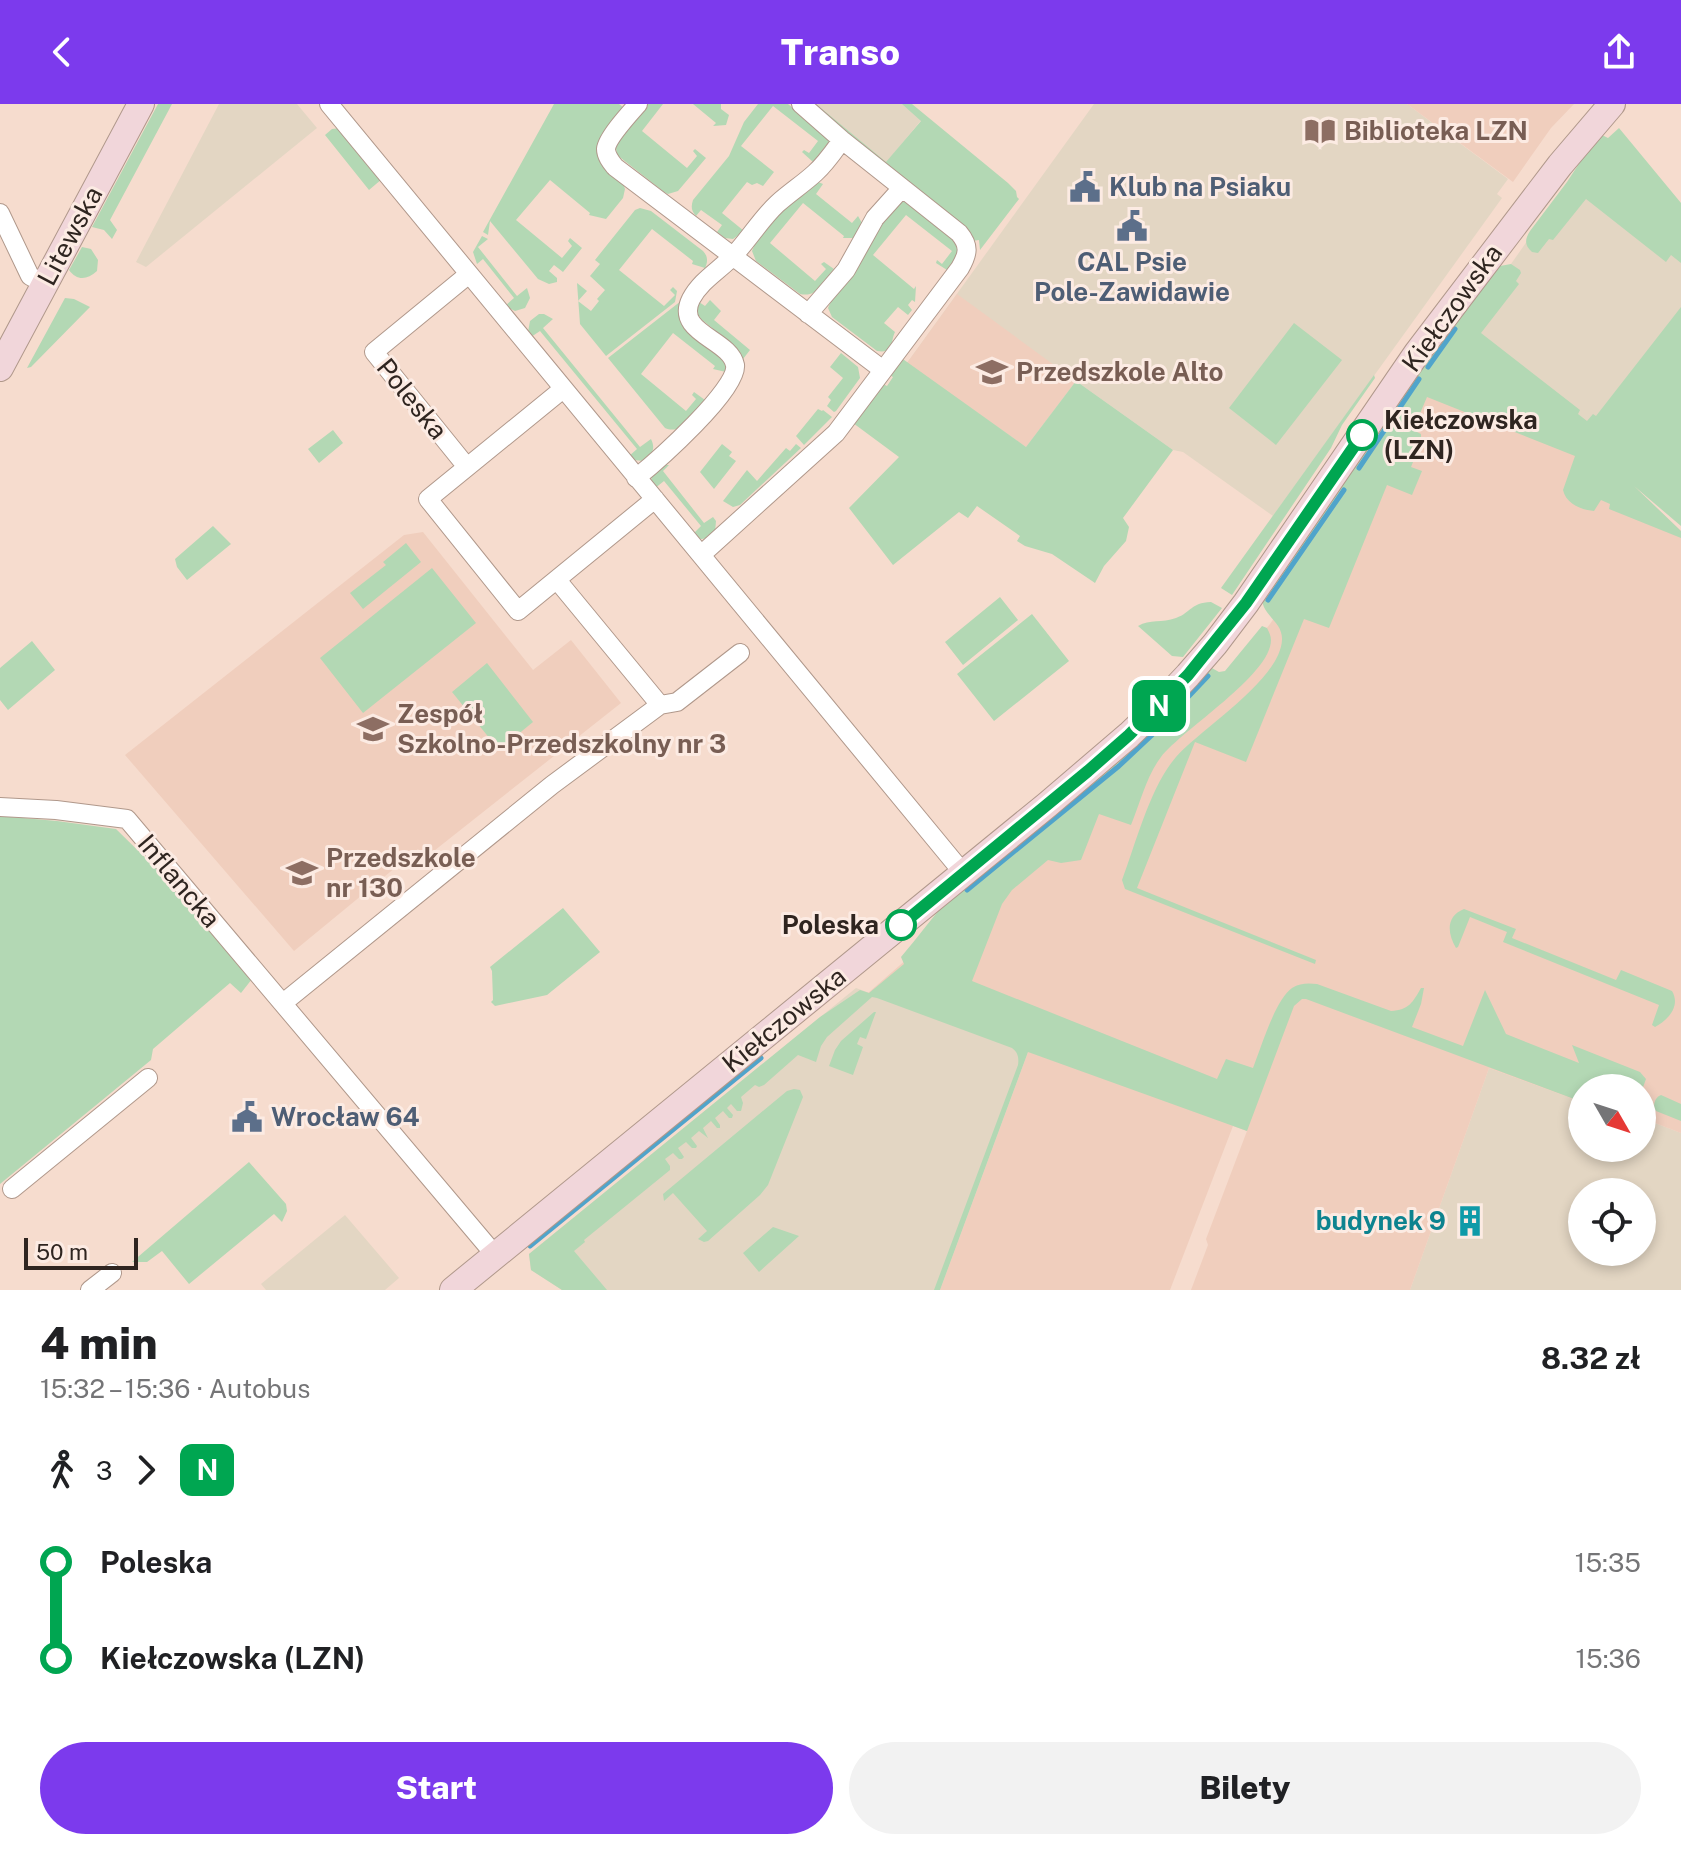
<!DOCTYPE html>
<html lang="pl">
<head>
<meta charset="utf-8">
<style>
	:root { --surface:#fff; --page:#f2f2f2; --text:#202124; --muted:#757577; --accent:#7c3aed }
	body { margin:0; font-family:"Public Sans",sans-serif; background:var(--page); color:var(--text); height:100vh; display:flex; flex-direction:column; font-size:30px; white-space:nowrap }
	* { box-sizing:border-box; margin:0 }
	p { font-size:26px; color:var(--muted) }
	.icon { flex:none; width:44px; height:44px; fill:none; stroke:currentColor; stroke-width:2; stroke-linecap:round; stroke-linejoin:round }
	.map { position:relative; height:1186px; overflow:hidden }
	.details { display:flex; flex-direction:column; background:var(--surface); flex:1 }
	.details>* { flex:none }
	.badge { padding:0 16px; border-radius:12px; font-size:28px; line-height:52px }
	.needle { width:52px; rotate:129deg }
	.controls { position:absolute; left:1568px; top:970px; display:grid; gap:16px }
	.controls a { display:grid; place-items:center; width:88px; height:88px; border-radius:50%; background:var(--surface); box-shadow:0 4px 12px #0003; font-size:40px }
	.scale { position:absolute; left:24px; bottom:20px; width:114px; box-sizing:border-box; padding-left:8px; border:4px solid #2f2520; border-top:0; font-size:22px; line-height:28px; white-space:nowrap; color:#2f2520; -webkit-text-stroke:6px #fcebe3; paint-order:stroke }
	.map>.badge { position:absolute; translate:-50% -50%; box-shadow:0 0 0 4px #fff }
	.legs { display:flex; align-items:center; gap:12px; height:88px; padding:0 40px; font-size:26px }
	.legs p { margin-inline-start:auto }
	.headline { display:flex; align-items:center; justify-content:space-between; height:136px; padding:0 40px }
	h1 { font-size:44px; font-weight:800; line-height:60px }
	.action { display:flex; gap:16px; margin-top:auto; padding:16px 40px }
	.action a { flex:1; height:92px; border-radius:48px; background:var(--accent); color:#fff; font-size:32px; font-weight:800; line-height:92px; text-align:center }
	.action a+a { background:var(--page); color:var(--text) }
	ul { padding:0 40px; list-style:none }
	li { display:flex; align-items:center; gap:28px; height:96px; font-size:30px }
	li i { display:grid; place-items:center; width:12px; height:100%; margin:0 10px; background:currentColor }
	li i::after { content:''; width:20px; height:20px; margin:-10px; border:6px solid; border-radius:50%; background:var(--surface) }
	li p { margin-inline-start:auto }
	li:first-child i { background:linear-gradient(#0000 50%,currentColor 0) }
	li:last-child i { background:linear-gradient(currentColor 50%,#0000 0) }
	header { display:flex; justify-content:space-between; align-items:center; height:104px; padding:0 40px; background:var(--accent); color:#fff; font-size:36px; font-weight:800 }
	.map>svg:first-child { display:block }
	.commercial { fill:#e3d6c3; fill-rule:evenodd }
	.built { fill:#f0cebd }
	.green { fill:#b3d8b4 }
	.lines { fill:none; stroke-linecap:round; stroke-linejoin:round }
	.stream { stroke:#50a4cb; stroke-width:5 }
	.street-casing { stroke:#b0988b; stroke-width:20 }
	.secondary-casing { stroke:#b0988b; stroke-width:28 }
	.street { stroke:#fff; stroke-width:18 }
	.secondary { stroke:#f1d6da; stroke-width:26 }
	.line-1-casing { stroke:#fff; stroke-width:18 }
	.line-1 { stroke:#00a651; stroke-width:12 }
	.stop-1-dot { fill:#fff; stroke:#00a651; stroke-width:4 }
	.labels { text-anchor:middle; stroke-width:6; stroke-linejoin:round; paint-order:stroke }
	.education-label { font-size:26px; font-weight:bold; fill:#785e54; stroke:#fcebe3; text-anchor:start }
	.service-label { font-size:26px; font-weight:bold; fill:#4e5e75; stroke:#fcebe3; text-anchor:start }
	.street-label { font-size:26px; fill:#2f2520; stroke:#fcebe3 }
	.stop-label { font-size:26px; font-weight:bold; fill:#2f2520; stroke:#fcebe3; text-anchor:start }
	.culture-label { font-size:26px; font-weight:bold; fill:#0d838f; stroke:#fcebe3; text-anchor:end }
</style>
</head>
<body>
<header><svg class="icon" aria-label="back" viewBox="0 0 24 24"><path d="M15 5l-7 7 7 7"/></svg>Transo<svg class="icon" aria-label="share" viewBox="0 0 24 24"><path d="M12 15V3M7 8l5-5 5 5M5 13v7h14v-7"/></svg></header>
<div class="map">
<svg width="1681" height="1186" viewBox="0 0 1681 1186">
	<rect width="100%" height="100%" fill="#f6dcce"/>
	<path class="commercial" d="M219,0H297L317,24L146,163L136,158Z
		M813,0H904L922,15L886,59Z
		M1094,0H1407L1508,75L1497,90L1502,94L1273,412L1183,348L1173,346L1076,277L1026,343L907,259Z
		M1598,47L1681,142V210L1583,333L1472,227L1511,160L1551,103Z
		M856,884L1028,947L940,1186H562L531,1166L529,1150Z
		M1489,964L1582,998V1044H1642V1014L1681,1029V1186H1410ZM1582,1088H1642V1148H1582Z
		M345,1111L399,1174L385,1186H266L261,1180Z"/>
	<path class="built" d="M1407,0H1574L1551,24L1513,78Z
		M957,190L1076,277L1026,343L907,259Z
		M1472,227L1681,427V1029L1642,1014V984H1582V998L1489,964L1410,1186H1191L1208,1141L1206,1135L1247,1027L1233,1022L1170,1186H940L1028,948L868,889L1222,580L1270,520Z
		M423,428L533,566L571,536L621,599L425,754L418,745L294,847L125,651L404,431Z"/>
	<path class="green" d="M158,0H172L110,116L117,126L112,135L104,126L92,123Z
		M554,0H619L624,4L604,29L625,85L623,94L606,115L589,111L590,109L550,76L516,116L562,154L572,142L568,137L570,134L582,144L563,168L554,161L549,167L557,174V178L549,180L538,175L490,117L488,131L483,128Z
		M648,0H663L642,27L687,64L697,52L693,47L695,45L706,54L678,87L668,90L664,88L617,51L616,44L617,39Z
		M693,0H721V5L729,11L726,21L713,22L716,19Z
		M758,0H788L831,35L813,58L802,48L804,46L809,49L818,37L773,2L741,42L774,68L763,82L757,79L752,81L747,78L722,109L744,127L733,135L725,134L717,128L722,121L701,106L696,112C691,107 691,102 693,96L729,52L744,18Z
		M810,0H816L886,58L921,17L902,0H912L1008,79L1016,87L1017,93L1019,95L980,146L979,136L972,137Z
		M340,24L382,75L369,86L325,31L332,25Z
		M1619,24L1681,99V159L1671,151L1666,158L1586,95L1553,136L1549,135L1538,149L1532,148C1524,141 1525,135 1530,127L1567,78L1586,49L1602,31L1608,34Z
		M816,77L823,80L816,90L852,119L858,112L862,119L854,134H843L844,132L803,99L770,139L815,177L826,165L821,160L824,158L834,165C824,177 818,194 800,190L756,157L752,147L755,140L769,122L767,120Z
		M902,98H908L955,135L959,150L947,166L936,159L937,156L942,160L952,147L906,111L873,151L914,185L916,182L915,198L912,196L908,201L912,206L908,211L898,203L884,219L895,228C890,238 895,250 877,247L832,213L828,204L832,195L879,123Z
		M640,104L651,107L703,147C708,152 708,158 705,164L692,160L693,157L652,125L619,166L664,202L675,191L670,186L673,183L677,187L675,198L606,252L580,220L577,179L587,187L578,197L591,207L599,197L597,195L605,186L590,172L600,160L595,156L635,106Z
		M482,132L488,135L478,143L517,192L527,184L530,194L525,204L515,207L505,202L514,194L483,155L477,160L473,148Z
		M82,143L91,145L98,156L97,167C87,176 77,177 69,166Z
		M1511,160L1520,166L1521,169L1516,177L1519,180L1481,229L1580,306L1578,310L1587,317L1593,310L1596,312L1681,203V422L1634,382L1681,427V434L1609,405L1610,400L1601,396L1594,407C1582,406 1566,400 1563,386L1575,352L1427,293L1413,326L1421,330V338L1411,363L1422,367L1412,391L1387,381L1329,524L1304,515L1246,658L1195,638L1137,784L1316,856L1315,860L1125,785L1122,776C1136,739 1150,683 1176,653C1202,624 1280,576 1282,536C1283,517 1262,512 1262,494L1443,224L1491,167L1500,162Z
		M65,194L74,195L90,203L31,263L27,264Z
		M710,196L721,207L714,216L750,246L743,255L734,242L701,215L697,209L699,198L705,202Z
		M681,197L680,204L723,255L726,259V268L713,265L715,262L673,229L641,270L686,307L696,295L692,291L694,288L705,296C694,308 683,332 665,324L608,254Z
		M539,210H544L553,215L543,224L640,343L651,335C656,345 652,350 644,357L633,356L628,353L637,345L540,227L531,233L528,228L530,217Z
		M1294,219L1342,256L1276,341L1229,304Z
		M841,249L858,263L860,274L836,307L834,308L827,302L831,296L828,293L843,274L830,263Z
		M900,253L1026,343L1076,277L1173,346L1123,414L1129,423L1126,437L1104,462L1095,479L1052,450L1025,442L1017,437L1020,432L977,402L968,414L959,408L893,461L849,404L899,353L853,319L881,279L887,282L893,273L888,270Z
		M1374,271L1375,274L1342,321L1331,344L1232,491L1221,484Z
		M818,305L822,307L823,306L832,313L804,341L796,332Z
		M333,326L343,339L319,359L308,345Z
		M722,340L732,348L729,352L736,357L714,385L700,368Z
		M796,340L801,344L740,401L733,403L723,397L747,366L757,377L786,344L790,347Z
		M663,361H669L663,367L704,419L713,413L716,417L715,428C707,435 701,438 692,431L701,422L664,377L654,385C648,373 653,368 663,361Z
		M213,422L231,440L187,476L177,463L175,455Z
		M406,439L421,458L363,505L350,489L386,461L383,458Z
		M432,464L476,519L363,609L320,554Z
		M1000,493L1018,516L963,561L945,538Z
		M1211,498L1222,504L1183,553L1172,552L1138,522C1150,515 1162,519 1176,514C1192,508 1190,499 1211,498Z
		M1032,510L1069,557L994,617L957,570Z
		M1262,522L1267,524C1269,528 1271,532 1271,536C1271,571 1183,625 1161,653C1147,671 1140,699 1131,721L1099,710L1081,756L1061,759L1048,756L1012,786L1002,800L972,877L1217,975L1226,955L1253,964C1261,944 1275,896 1292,884C1300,879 1308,879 1317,880L1391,907C1409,906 1413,898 1421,884H1424L1421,900L1412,923L1463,942L1485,886L1506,930L1579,959L1572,941L1640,968L1646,975L1642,986V984H1582V998L1306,895H1302L1294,902L1247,1027L1028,948L940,1186H934L1018,961C1019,954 1018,948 1012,944L877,894L872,893L827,933L821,942L816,958L798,951L764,981L759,983L755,981L741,993L743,999L741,1007H737L731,1000L727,1004L733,1011L732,1014H729L723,1007L715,1014L720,1021V1024H717L711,1017L703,1024L708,1034L699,1027L691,1034L697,1042L696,1044H692L686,1038L678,1044L684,1053L682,1055H679L673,1049L665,1055L670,1062V1066L584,1136L585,1138L574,1147L607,1186H562L531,1166L529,1150L820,913L860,886L869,889L904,860L901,853C918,833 934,811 952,791L1210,563L1219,568L1225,567Z
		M32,537L55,566L8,606L0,596V564Z
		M487,559L533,618L499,646L452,588Z
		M0,712L57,717L116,725L173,781L252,875L241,889L230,879L153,945L151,956L0,1080Z
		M563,804L600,848L547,891L495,902L491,898L493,896L492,867L490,863Z
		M1464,805L1516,825L1512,834L1616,876L1621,866L1672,887C1681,902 1668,916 1655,923L1652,921L1659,901L1503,838L1507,828L1470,813L1458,843L1456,844C1447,829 1446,812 1464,805Z
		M874,908H876L866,935L860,933L857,940L863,943L853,971L829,962L835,946L841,937Z
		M794,985L800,986L803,993L768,1081L760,1091L708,1137L704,1138L698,1135L707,1127L673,1089L664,1097L663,1090L787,987Z
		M1661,991L1681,1000V1017L1656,1007C1652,1002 1655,993 1661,991Z
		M249,1058L286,1100L287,1107L282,1118L274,1110L189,1180L162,1147L147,1158H132Z
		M773,1123L799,1132L759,1168L743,1149Z"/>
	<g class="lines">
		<path class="stream" d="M1428,263L1455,225
			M1359,364L1419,275
			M1268,496L1344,386
			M967,786L1119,662L1151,632L1208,572
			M530,1142L761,954"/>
		<defs>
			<path id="street" d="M329,0L964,770
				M638,0C630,9 607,34 606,45C606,52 611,58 615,63L883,266
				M0,109L30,172L45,180
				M808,210L846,166L875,114L902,84
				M563,285L428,395L518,507L655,395
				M467,363L374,248L469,170
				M636,374C656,358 739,285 735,261C730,235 674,229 691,195C701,176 720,166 734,151C749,135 761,115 777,100C789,89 803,80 815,69C826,59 834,47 842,36
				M701,451L836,329L960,164C968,150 970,142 959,129L842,36L801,0
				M557,476L660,601
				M0,703L56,706L127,715L495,1151
				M283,899L552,681L660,601L677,598L740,549
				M12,1085L148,974
				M90,1186L112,1169"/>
			<path id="secondary" d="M0,264L141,0
				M453,1186L1047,701L1129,631L1157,604L1188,571L1215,540L1246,499L1417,249L1560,61L1612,0"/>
		</defs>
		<use href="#street" class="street-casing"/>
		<use href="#secondary" class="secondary-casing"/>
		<use href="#street" class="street"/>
		<use href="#secondary" class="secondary"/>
	</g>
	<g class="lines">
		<defs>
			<path id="line-1" d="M901,821L1088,667L1129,631L1188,571L1246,499L1362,331"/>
		</defs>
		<use href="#line-1" class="line-1-casing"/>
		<use href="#line-1" class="line-1"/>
	</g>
	<defs>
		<symbol id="library-bare" viewBox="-9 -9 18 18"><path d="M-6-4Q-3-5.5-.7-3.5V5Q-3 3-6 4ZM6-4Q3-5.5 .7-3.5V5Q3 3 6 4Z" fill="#8d6e63" stroke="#fcebe3" stroke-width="2.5" paint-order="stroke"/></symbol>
		<symbol id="civic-bare" viewBox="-9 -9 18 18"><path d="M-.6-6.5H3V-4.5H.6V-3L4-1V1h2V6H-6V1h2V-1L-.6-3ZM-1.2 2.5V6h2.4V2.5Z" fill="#5c6f8a" stroke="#fcebe3" stroke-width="2.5" paint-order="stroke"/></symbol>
		<symbol id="school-bare" viewBox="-9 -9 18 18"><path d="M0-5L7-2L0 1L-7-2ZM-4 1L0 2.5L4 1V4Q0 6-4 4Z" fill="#8d6e63" stroke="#fcebe3" stroke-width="2.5" paint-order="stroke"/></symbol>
		<symbol id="building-bare" viewBox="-9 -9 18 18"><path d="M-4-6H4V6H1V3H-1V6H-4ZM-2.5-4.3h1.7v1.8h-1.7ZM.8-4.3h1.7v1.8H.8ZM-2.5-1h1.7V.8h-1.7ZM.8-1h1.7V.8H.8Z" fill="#0f9aa8" stroke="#fcebe3" stroke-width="2.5" paint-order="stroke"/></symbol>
	</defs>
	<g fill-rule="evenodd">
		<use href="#library-bare" x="1298" y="5" width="44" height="44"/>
		<use href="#civic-bare" x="1063" y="61" width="44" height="44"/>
		<use href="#civic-bare" x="1110" y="100" width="44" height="44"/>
		<use href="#school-bare" x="970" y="246" width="44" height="44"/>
		<use href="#school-bare" x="351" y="603" width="44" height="44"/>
		<use href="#school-bare" x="280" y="747" width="44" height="44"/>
		<use href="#civic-bare" x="225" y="991" width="44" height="44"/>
		<use href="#building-bare" x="1448" y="1095" width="44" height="44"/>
	</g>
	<g class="stop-1-dot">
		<circle cx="1362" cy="331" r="14"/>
		<circle cx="901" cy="821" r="14"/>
	</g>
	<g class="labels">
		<g class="education-label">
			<text x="1344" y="36">Biblioteka LZN</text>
			<text x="1016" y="277">Przedszkole Alto</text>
			<text x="397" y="619">Zespół<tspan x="397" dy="30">Szkolno-Przedszkolny nr 3</tspan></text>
			<text x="326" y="763">Przedszkole<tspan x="326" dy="30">nr 130</tspan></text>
		</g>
		<g class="service-label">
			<text x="1109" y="92">Klub na Psiaku</text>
			<text x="1132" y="167" text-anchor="middle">CAL Psie<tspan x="1132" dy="30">Pole-Zawidawie</tspan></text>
			<text x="271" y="1022">Wrocław 64</text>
		</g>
		<g class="street-label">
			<text transform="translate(70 132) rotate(-62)" y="9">Litewska</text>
			<text transform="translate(1452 204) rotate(-54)" y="9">Kiełczowska</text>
			<text transform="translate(412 295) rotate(51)" y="9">Poleska</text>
			<text transform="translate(179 777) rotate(50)" y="9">Inflancka</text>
			<text transform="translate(784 916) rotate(-39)" y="9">Kiełczowska</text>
		</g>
		<g class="stop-label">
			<text x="1384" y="325">Kiełczowska<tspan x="1384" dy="30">(LZN)</tspan></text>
			<text x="879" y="830" text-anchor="end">Poleska</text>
		</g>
		<g class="culture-label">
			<text x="1446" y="1126">budynek 9</text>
		</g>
	</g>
</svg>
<div class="controls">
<a><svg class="needle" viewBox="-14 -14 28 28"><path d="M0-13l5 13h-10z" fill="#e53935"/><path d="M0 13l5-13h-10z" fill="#757577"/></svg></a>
<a><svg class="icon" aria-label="locate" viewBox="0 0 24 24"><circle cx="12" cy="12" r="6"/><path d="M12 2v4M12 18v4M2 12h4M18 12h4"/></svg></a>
</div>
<div class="scale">50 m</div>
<b class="badge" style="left:1159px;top:602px;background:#00a651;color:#fff">N</b>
</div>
<section class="details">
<div class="headline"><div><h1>4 min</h1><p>15:32 – 15:36 · Autobus</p></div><b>8.32 zł</b></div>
<div class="legs"><svg class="icon" aria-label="walk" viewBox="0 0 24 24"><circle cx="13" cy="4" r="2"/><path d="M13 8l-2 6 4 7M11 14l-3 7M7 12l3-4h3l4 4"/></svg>3<svg class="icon" aria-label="forward" viewBox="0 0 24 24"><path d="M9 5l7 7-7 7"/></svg><b class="badge" style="background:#00a651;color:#fff">N</b></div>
<ul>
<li><i style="color:#00a651"></i><b>Poleska</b><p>15:35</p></li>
<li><i style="color:#00a651"></i><b>Kiełczowska (LZN)</b><p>15:36</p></li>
</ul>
<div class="action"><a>Start</a><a>Bilety</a></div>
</section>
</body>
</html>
